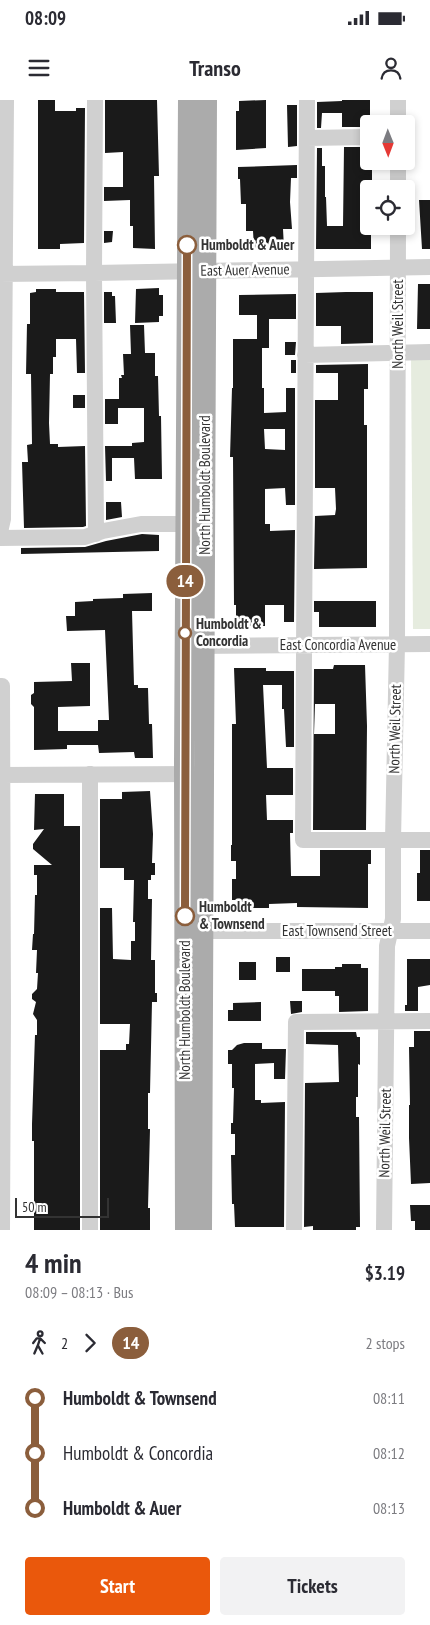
<!DOCTYPE html>
<html lang="en">
<head>
<meta charset="utf-8">
<style>
	:root { --surface:#fff; --page:#f2f2f3; --text:#2b2b33; --muted:#7c7c81; --accent:#ea580c }
	body { margin:0; font-family:"PT Sans Narrow",sans-serif; background:var(--page); color:var(--text); height:100vh; display:flex; flex-direction:column; font-size:19px; white-space:nowrap }
	* { box-sizing:border-box; margin:0 }
	p { font-size:16px; color:var(--muted) }
	.icon { flex:none; width:28px; height:28px; fill:none; stroke:currentColor; stroke-width:2; stroke-linecap:round; stroke-linejoin:round }
	.map { position:relative; height:1130px; overflow:hidden }
	.sheet { display:flex; flex-direction:column; background:var(--surface); flex:1 }
	.sheet>* { flex:none }
	.badge { padding:0 10px; border-radius:16px; font-size:18px; line-height:32px }
	.needle { width:32px; rotate:179deg }
	.buttons { position:absolute; left:360px; top:15px; display:grid; gap:10px }
	.buttons a { display:grid; place-items:center; width:55px; height:55px; border-radius:5px; background:var(--surface); box-shadow:0 2px 8px #0003; font-size:25px }
	.scale { position:absolute; left:15px; bottom:12px; width:94px; box-sizing:border-box; padding-left:5px; border:2px solid #333; border-top:0; font-size:14px; line-height:18px; white-space:nowrap; color:#333; -webkit-text-stroke:4px #fff; paint-order:stroke }
	.map>.badge { position:absolute; translate:-50% -50%; box-shadow:0 0 0 2px #fff }
	.legs { display:flex; align-items:center; gap:8px; height:55px; padding:0 25px; font-size:16px }
	.legs p { margin-inline-start:auto }
	.overview { display:flex; align-items:center; justify-content:space-between; height:85px; padding:0 25px }
	h1 { font-size:28px; font-weight:700; line-height:38px }
	.action { display:flex; gap:10px; margin-top:auto; padding:10px 25px }
	.action a { flex:1; height:58px; border-radius:5px; background:var(--accent); color:#fff; font-size:20px; font-weight:700; line-height:58px; text-align:center }
	.action a+a { background:var(--page); color:var(--text) }
	ul { padding:0 25px; list-style:none }
	li { display:flex; align-items:center; gap:18px; height:55px; font-size:19px }
	li i { display:grid; place-items:center; width:8px; height:100%; margin:0 6px; background:currentColor }
	li i::after { content:''; width:12px; height:12px; margin:-6px; border:4px solid; border-radius:50%; background:var(--surface) }
	li p { margin-inline-start:auto }
	li:first-child i { background:linear-gradient(#0000 50%,currentColor 0) }
	li:last-child i { background:linear-gradient(currentColor 50%,#0000 0) }
	.status { display:flex; justify-content:space-between; align-items:center; height:35px; padding:0 25px; background:var(--surface); direction:ltr }
	.status svg { height:14px; fill:currentColor }
	header { display:flex; justify-content:space-between; align-items:center; height:65px; padding:0 25px; background:var(--surface); font-size:22px; font-weight:700 }
	.map>svg:first-child { display:block }
	.green { fill:#e6ecdf }
	.building { fill:#1a1a1a; fill-rule:evenodd }
	.lines { fill:none; stroke-linecap:round; stroke-linejoin:round }
	.minor { stroke:#d0d0d0; stroke-width:16 }
	.major { stroke:#ababab; stroke-width:20 }
	.line-1-casing { stroke:#fff; stroke-width:11 }
	.line-1 { stroke:#8b5e3c; stroke-width:8 }
	.stop-1-dot { fill:#fff; stroke:#8b5e3c; stroke-width:2.5 }
	.labels { text-anchor:middle; stroke-width:5; stroke-linejoin:round; paint-order:stroke }
	.stop-label { font-size:15px; font-weight:bold; fill:#333; stroke:#fff; text-anchor:start }
	.street-label { font-size:15px; fill:#333; stroke:#fff }
</style>
</head>
<body>
<div class="status"><b>08:09</b><svg viewBox="0 0 49 12"><path d="M0 12V9h3v3zM5 12V6h3v6zM10 12V3h3v9zM15 12V0h3v12zM26 1h20v11H26zM47 4h2v5h-2z"/></svg></div>
<header><svg class="icon" aria-label="menu" viewBox="0 0 24 24"><path d="M4 6h16M4 12h16M4 18h16"/></svg>Transo<svg class="icon" aria-label="person" viewBox="0 0 24 24"><circle cx="12" cy="8" r="4"/><path d="M4 21q1-7 8-7t8 7"/></svg></header>
<div class="map">
<svg width="430" height="1130" viewBox="0 0 430 1130">
	<rect width="100%" height="100%" fill="#fff"/>
	<path class="green" d="M411,255H430V529H413Z"/>
	<path class="building" d="M38,0H55V11H76V8H85L84,143L60,144V149H38Z
		M105,0H157L159,76H154L155,149L133,148V126H130V100L104,101V87H123V52L105,53Z
		M266,0V48L236,50V11H239V1Z
		M342,0H370V24H369V27H342V13H322L321,28H317V2L342,1Z
		M287,5H297V46L288,47Z
		M344,47H369V61H372V89H369V126H371V149H316L317,48H322V66H325V97H326L327,126H343Z
		M297,65V78H291L290,102L292,129H283L284,148H254L253,131H246V104H241L240,79H238V67Z
		M419,100H430V149H422Z
		M104,131H113L112,142L104,143Z
		M418,184H430V229H417Z
		M159,188V195H163V216H159V222L135,223L136,189Z
		M36,189H56V192H84L85,273H77L76,239H56V257H53V274H50L49,323L50,344H58V347L85,346L86,426L83,427L24,428L22,362H28L27,345L32,344L31,274H26L27,224H30V193L36,192Z
		M104,192H112V196H115L116,223H104Z
		M346,192H373V243L341,244V226H316V193Z
		M296,194V219H269V248H262V288H264V313L286,312V288H295V405H286L285,388L265,389V424H270V431L295,430L294,522H284V505H265V526H239V523H236V505H234L233,357H230L232,288H233V239H257V215H239V195ZM264,329H285V350L265,349Z
		M130,225H144L145,253H155V276H158L159,316H161L162,379H135L134,358H112V381H106L105,346H132V343L144,342V308H118V324H105V299H119V278H122L121,275H124L123,254H131Z
		M285,242H296L295,255H285Z
		M291,260H296V273H291Z
		M368,264V289H364V325H367V468L314,469L315,416L335,415L336,409L335,388H315V300H338V273H316V265Z
		M73,295H85V308H73Z
		M106,402H121L122,417L106,420Z
		M142,434L159,435V451L21,454V448L85,447L106,441Z
		M152,493V511H132L134,585H138V588H148L149,624H152L153,658H135L134,652L99,653L98,645H67V649L34,650V607L31,604V595L34,593V582L72,581L71,563H90V606L58,607V631H98V620H109L105,530L67,531L66,516H75V502L93,501V499L123,498V494Z
		M314,501H376V527H319V512H314Z
		M334,565H365L367,626L366,730H313L314,569H333ZM315,604H335V634H314Z
		M234,568H266V571H294V647H286L284,609H282V585H263L267,668H293V695H266L267,720H293V733H290L291,776H320V750H371V764H368V808L297,807V803L269,804V808H236V800H232V779H236V761H231V745H232V624H236Z
		M150,691L153,734L152,763H155V775H151V780H148V799H152L151,860H155V893H157V902H152L150,993H148V1029H150L148,1108H150V1130H100V950H126V944H129L130,924H100V808H112L113,859L131,860V841H135V822H133L134,780H124V768H100V699H122V692Z
		M35,694H64V726H80V1130H34V1041H32V1024L35,935H37V920L33,914L36,902L32,899V894L37,889L38,873H36L37,850H32L33,834H34L35,795H37V775H34V765H52L33,749V744L44,729L34,730Z
		M420,750H430V801H417V773H420Z
		M276,857H290V872H276Z
		M407,859H430V885L418,887V911H405V905H407Z
		M239,862H256V880H239Z
		M342,864H361V868H368V911L339,912V896H335V891H302V869H335V867H342Z
		M290,901H302V912L291,914Z
		M261,902V921H228V910H233V903Z
		M414,931H430V1083L411,1084L409,1038V1005H410L409,947H414Z
		M306,932H356L357,937H360V965L358,964V997H356V1017H359L360,1127H356V1130H313V1126L304,1127L305,983L339,982L338,945L306,944Z
		M244,943H262V949H286L285,979H274V963L255,964V1000H261V1003L285,1002L284,1127H235L234,1104H232L231,1055H235V1034H231V1023H233L234,988H232V964H228V950H232L237,945Z
		M410,1105H430V1130H415V1121H411Z"/>
	<g class="lines">
		<path class="minor" d="M95,0L94,173L96,434
			M307,0L303,740H430
			M398,24V0
			M307,38L369,37
			M398,61V89
			M0,174L94,173L430,167
			M305,255L430,252
			M0,432L3,419L6,0
			M0,438L85,437L103,431L141,424H185
			M192,546L430,544
			M0,586H2L3,911L2,1130
			M0,675L195,674
			M192,831H430
			M90,1130V674
			M294,1130L296,922L430,921
			M384,1130L387,846L393,819V740L397,544L398,126"/>
		<path class="major" d="M185,1130L184,664L188,0
			M202,1130L207,0"/>
	</g>
	<g class="lines">
		<defs>
			<path id="line-1" d="M185,816L187,145"/>
		</defs>
		<use href="#line-1" class="line-1-casing"/>
		<use href="#line-1" class="line-1"/>
	</g>
	<g class="stop-1-dot">
		<circle cx="187" cy="145" r="9"/>
		<circle cx="185" cy="533" r="6"/>
		<circle cx="185" cy="816" r="9"/>
	</g>
	<g class="labels">
		<g class="stop-label">
			<text x="201" y="150">Humboldt &amp; Auer</text>
			<text x="196" y="529">Humboldt &amp;<tspan x="196" dy="17">Concordia</tspan></text>
			<text x="199" y="812">Humboldt<tspan x="199" dy="17">&amp; Townsend</tspan></text>
		</g>
		<g class="street-label">
			<text transform="translate(245 170) rotate(-1)" y="5">East Auer Avenue</text>
			<text transform="translate(398 224) rotate(-90)" y="5">North Weil Street</text>
			<text transform="translate(205 385) rotate(-90)" y="5">North Humboldt Boulevard</text>
			<text x="338" y="550">East Concordia Avenue</text>
			<text transform="translate(395 629) rotate(-89)" y="5">North Weil Street</text>
			<text x="337" y="836">East Townsend Street</text>
			<text transform="translate(185 910) rotate(-90)" y="5">North Humboldt Boulevard</text>
			<text transform="translate(385 1033) rotate(-89)" y="5">North Weil Street</text>
		</g>
	</g>
</svg>
<div class="buttons">
<a><svg class="needle" viewBox="-14 -14 28 28"><path d="M0-13l5 13h-10z" fill="#e53935"/><path d="M0 13l5-13h-10z" fill="#7c7c81"/></svg></a>
<a><svg class="icon" aria-label="locate" viewBox="0 0 24 24"><circle cx="12" cy="12" r="6"/><path d="M12 2v4M12 18v4M2 12h4M18 12h4"/></svg></a>
</div>
<div class="scale">50 m</div>
<b class="badge" style="left:185px;top:481px;background:#8b5e3c;color:#fff">14</b>
</div>
<section class="sheet">
<div class="overview"><div><h1>4 min</h1><p>08:09 – 08:13 · Bus</p></div><b>$3.19</b></div>
<div class="legs"><svg class="icon" aria-label="walk" viewBox="0 0 24 24"><circle cx="13" cy="4" r="2"/><path d="M13 8l-2 6 4 7M11 14l-3 7M7 12l3-4h3l4 4"/></svg>2<svg class="icon" aria-label="forward" viewBox="0 0 24 24"><path d="M9 5l7 7-7 7"/></svg><b class="badge" style="background:#8b5e3c;color:#fff">14</b><p>2 stops</p></div>
<ul>
<li><i style="color:#8b5e3c"></i><b>Humboldt &amp; Townsend</b><p>08:11</p></li>
<li><i style="color:#8b5e3c"></i><span>Humboldt &amp; Concordia</span><p>08:12</p></li>
<li><i style="color:#8b5e3c"></i><b>Humboldt &amp; Auer</b><p>08:13</p></li>
</ul>
<div class="action"><a>Start</a><a>Tickets</a></div>
</section>
</body>
</html>
